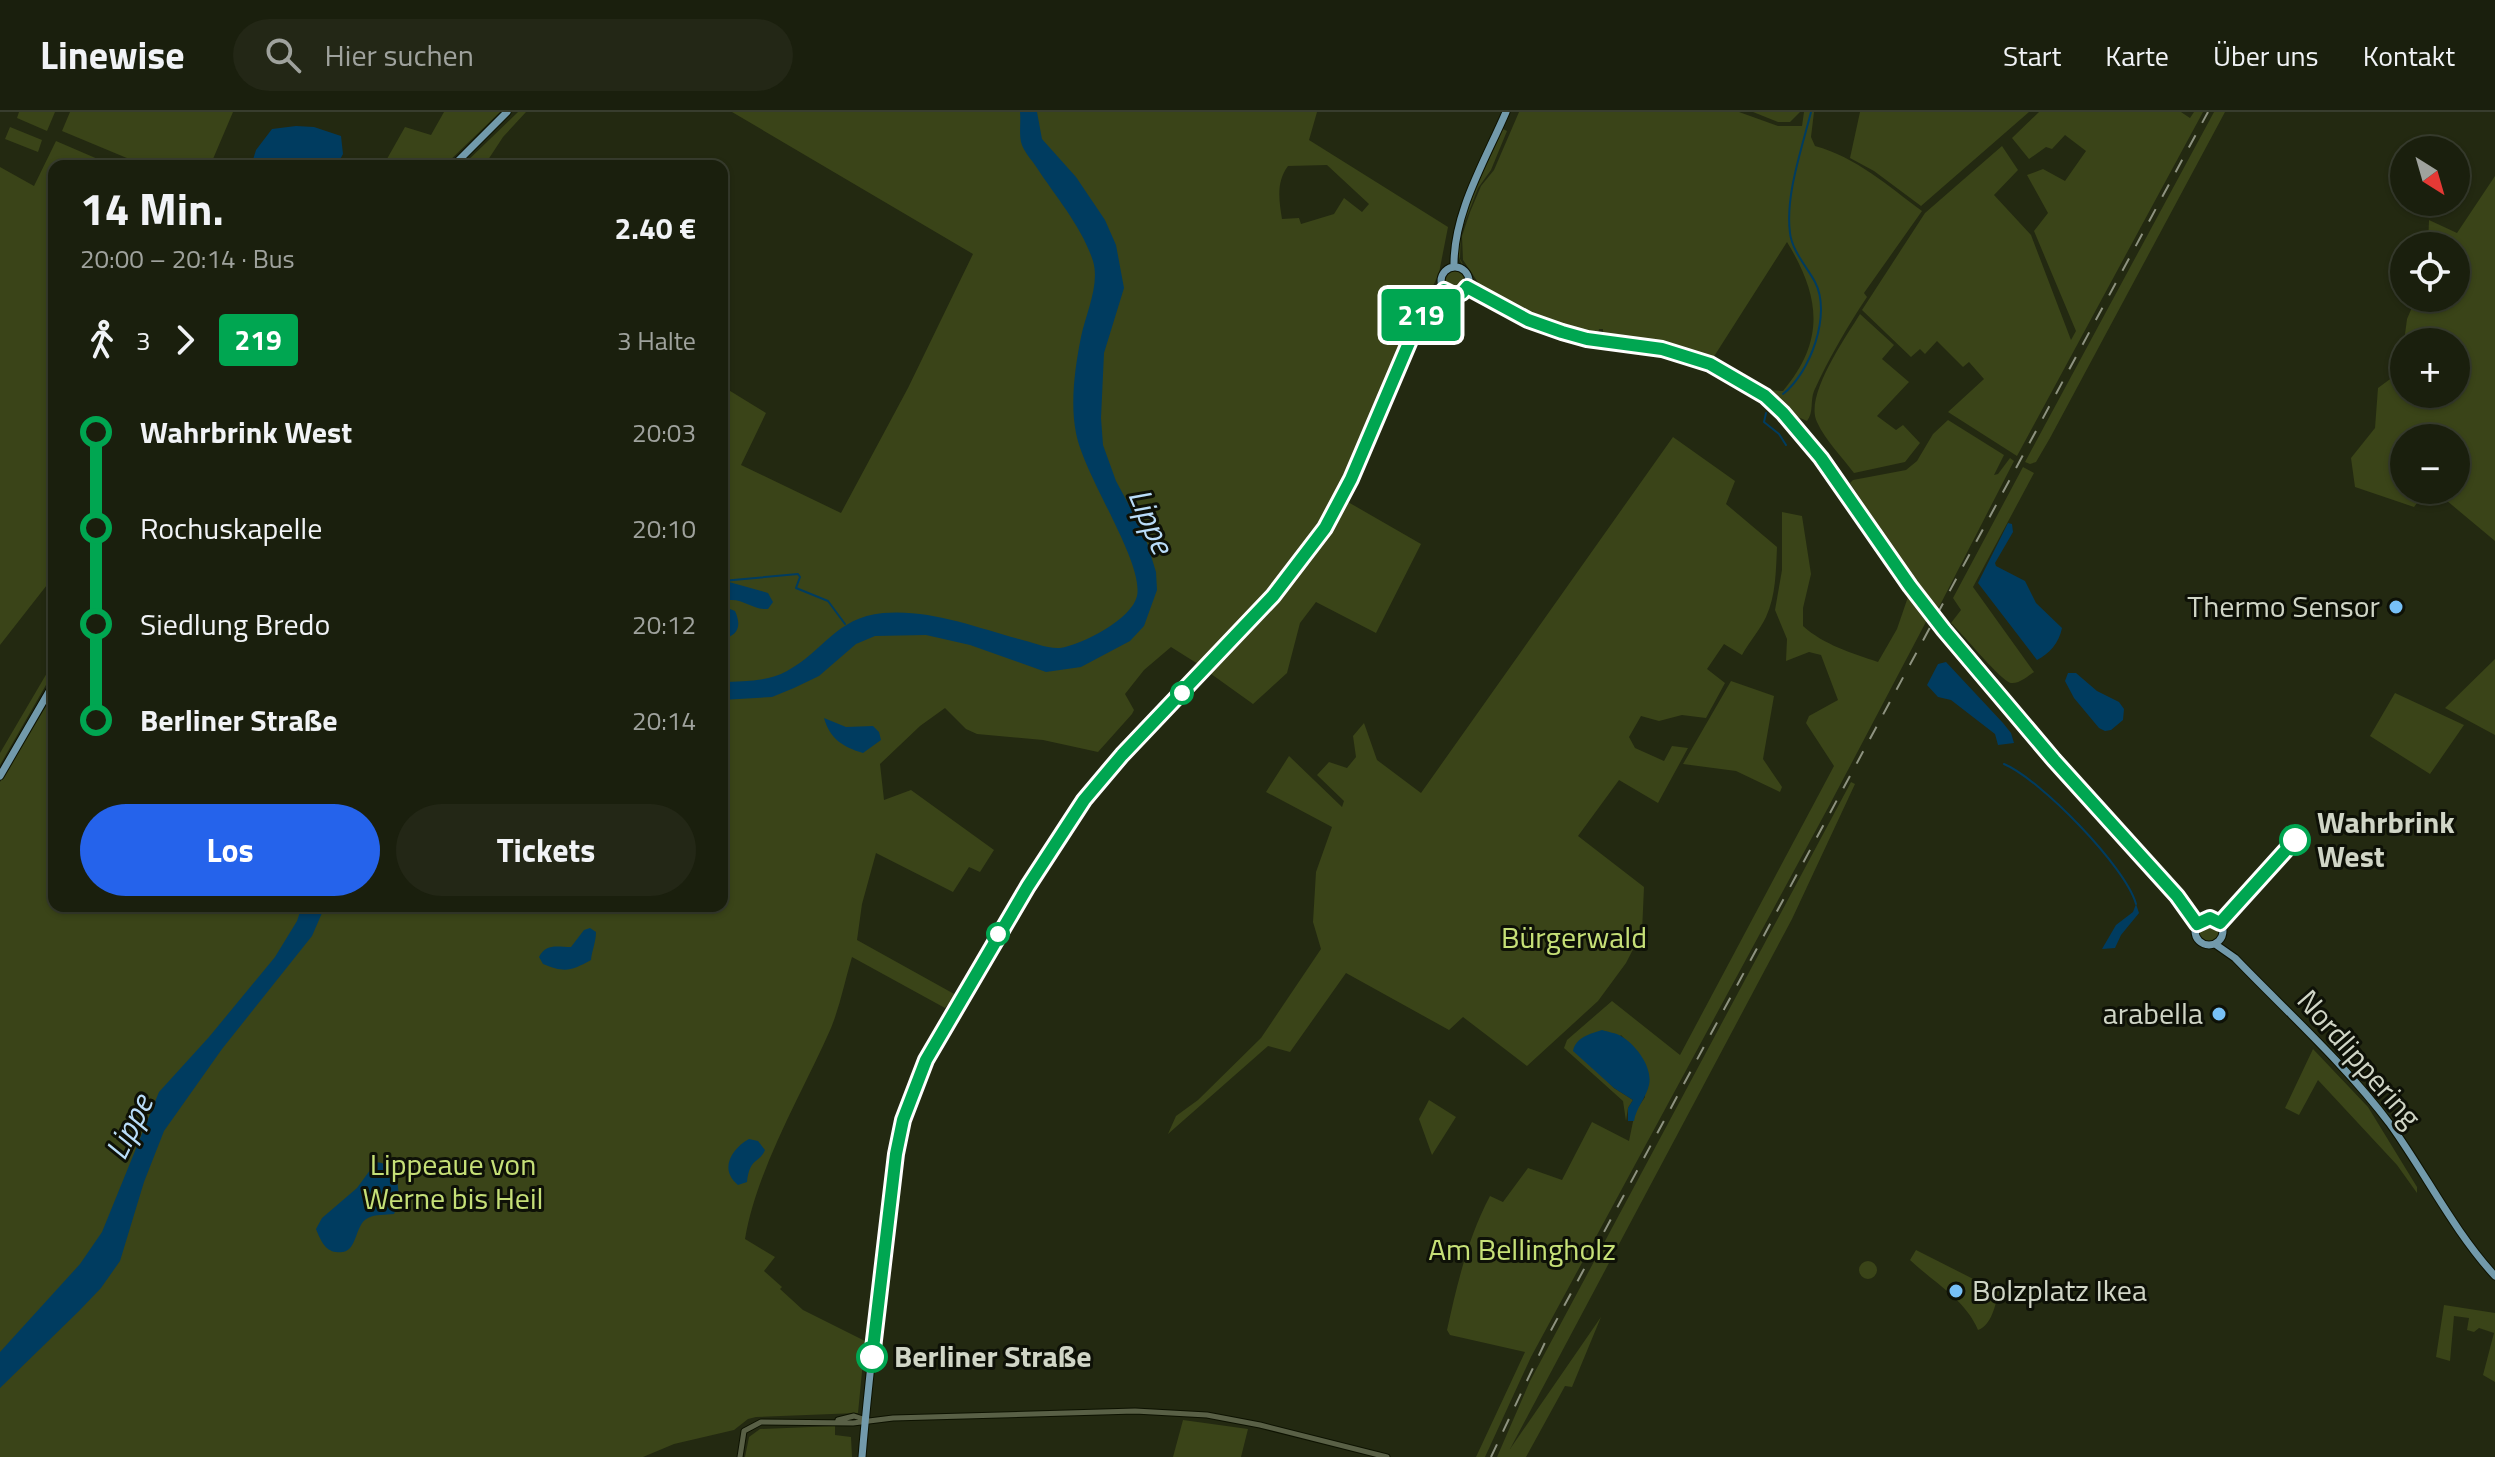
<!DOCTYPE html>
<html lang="de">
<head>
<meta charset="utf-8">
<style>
	:root { --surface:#1a1f0d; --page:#232716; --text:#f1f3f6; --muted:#9fa29d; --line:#383d2e; --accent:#2563eb }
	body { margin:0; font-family:"Titillium Web",sans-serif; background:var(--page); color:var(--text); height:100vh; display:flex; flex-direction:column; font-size:30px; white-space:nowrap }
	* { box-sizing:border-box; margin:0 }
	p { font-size:26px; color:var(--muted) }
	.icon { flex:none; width:44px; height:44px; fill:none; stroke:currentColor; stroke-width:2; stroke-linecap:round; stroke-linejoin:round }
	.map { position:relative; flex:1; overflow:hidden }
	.side { position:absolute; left:48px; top:48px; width:680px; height:752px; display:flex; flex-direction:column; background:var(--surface); border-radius:16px; box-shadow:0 2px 6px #0004,0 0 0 2px var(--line) }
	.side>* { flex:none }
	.badge { padding:0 16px; border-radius:6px; font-size:28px; line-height:52px }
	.needle { width:52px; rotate:143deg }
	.fabs { position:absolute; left:2390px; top:24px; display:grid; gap:16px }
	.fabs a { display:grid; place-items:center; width:80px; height:80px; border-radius:50%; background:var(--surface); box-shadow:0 2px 6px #0004,0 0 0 2px var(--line); font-size:40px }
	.map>.badge { position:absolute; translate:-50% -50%; box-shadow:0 0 0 4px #fff }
	.legs { display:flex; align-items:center; gap:12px; height:88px; padding:0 32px; font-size:26px }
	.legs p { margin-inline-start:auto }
	.overview { display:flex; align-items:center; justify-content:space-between; height:136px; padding:0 32px }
	h1 { font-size:44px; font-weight:700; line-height:60px }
	.cta { display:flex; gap:16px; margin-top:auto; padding:16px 32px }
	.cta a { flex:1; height:92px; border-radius:48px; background:var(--accent); color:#fff; font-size:32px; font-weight:700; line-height:92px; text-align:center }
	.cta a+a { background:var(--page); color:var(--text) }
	ul { padding:0 32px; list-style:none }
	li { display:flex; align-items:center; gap:28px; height:96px; font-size:30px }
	li i { display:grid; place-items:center; width:12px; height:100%; margin:0 10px; background:currentColor }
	li i::after { content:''; width:20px; height:20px; margin:-10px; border:6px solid; border-radius:50%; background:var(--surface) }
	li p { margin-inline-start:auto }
	li:first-child i { background:linear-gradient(#0000 50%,currentColor 0) }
	li:last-child i { background:linear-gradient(currentColor 50%,#0000 0) }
	header { display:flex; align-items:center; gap:48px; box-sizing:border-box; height:112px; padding:0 40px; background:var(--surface); border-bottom:2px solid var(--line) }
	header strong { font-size:38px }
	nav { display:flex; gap:44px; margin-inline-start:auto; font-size:28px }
	.search { width:560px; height:72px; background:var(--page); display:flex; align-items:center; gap:20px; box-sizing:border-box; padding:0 28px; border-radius:44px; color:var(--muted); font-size:30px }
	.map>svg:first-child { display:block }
	.green { fill:#3a4418; fill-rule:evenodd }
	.water { fill:#003c60 }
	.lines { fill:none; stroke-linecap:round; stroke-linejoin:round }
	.stream { stroke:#003c60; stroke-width:2 }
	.minor-casing { stroke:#0d1200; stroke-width:7 }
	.major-casing { stroke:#0d1200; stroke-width:9 }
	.minor { stroke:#596046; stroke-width:5 }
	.major { stroke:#729aab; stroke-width:7 }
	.rail { stroke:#8e9380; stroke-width:2; stroke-dasharray:14 14; stroke-linecap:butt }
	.line-1-casing { stroke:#fff; stroke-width:18 }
	.line-1 { stroke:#00a651; stroke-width:12 }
	.poi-dot { fill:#77c0f7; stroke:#0e1107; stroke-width:3 }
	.stop-1-dot { fill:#fff; stroke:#00a651; stroke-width:4 }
	.labels { text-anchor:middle; stroke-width:6; stroke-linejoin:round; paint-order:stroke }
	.poi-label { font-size:30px; fill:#d0d5c6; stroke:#0e1107; text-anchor:end }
	.stop-label { font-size:30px; font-weight:bold; fill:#d0d5c6; stroke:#0e1107; text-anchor:start }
	.park-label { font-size:30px; fill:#c6e077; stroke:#0e1107 }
	.street-label { font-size:30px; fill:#d0d5c6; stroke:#0e1107 }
	.water-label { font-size:32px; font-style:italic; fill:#b9dcf8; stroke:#0e1107 }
</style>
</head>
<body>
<header>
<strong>Linewise</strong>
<div class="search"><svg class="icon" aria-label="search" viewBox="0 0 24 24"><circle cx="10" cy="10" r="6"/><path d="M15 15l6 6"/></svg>Hier suchen</div>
<nav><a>Start</a><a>Karte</a><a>Über uns</a><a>Kontakt</a></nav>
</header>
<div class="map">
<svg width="2495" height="1345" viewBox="0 0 2495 1345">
	<rect width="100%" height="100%" fill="#232911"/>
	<path class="green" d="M19,0H55L47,19L17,6Z
		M70,0H233L210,54H146L62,19Z
		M444,0H500L444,54H383L405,15L431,23Z
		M518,0H526L503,25L484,54H462Z
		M732,0H1317L1309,28L1448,115L1439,161L1347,361L1349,363L1342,380L1304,443L1301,442C1272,482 1235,514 1201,550L1198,552L1171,535L1144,558L1125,582L1134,598L1132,602L1098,640L1043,628L977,622L966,617L945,596L920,614L880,652L884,688L911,678L994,738L980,760L969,755L953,780L876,741L862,792L857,828L956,883L945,896L852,845C845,868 840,894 831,916C802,982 757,1056 745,1127L775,1145L764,1159L782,1175L780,1177L803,1198L865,1229L858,1301L756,1305L748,1307L734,1318L674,1332L643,1345H0V670L54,581V794H722V274L766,301L741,353L841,401L908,276L973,142ZM1327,53L1369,92L1362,100L1344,86L1334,102L1301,112L1299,106L1282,107C1279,88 1276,70 1288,54Z
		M1519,0H1739L1778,14H1802L1804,0H1814L1811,25L1815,34C1856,45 1888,74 1922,99L1864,181L1867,185C1847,215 1829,246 1814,279C1810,289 1814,300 1807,309L1798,305L1767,278L1783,279C1826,228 1820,184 1787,130L1713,246L1650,228L1603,222V217H1599L1598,222L1553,210L1497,184L1479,172L1463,148L1462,124L1470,100L1481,74L1494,58Z
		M1753,0H1800L1790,10H1778Z
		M1860,0H2029L1921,94L1874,59L1850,46Z
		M2039,0H2181L2190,6L2194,0H2203L2017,344L1948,300L1984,267L1969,250L1963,255L1937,229L1925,242L1920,237L1911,245L1862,198L1925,101L2002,34L2018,58L1994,83L2031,123L2071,228L2076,219L2034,119L2048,101L2027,63L2043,57L2065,69L2086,39L2065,23L2052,37L2046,35L2029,47L2012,26Z
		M2214,0H2225L2050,326L2036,350L2030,352L2025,350Z
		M10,15L42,28L38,40L5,27Z
		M1503,17L1507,19L1491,58L1478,76L1461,120L1460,147L1476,175C1473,171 1461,152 1460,148C1448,118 1491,46 1503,17Z
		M56,29L114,54H54V464L0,533V55L34,74Z
		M2495,64V429L2434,378H2456V326H2404V378H2427L2414,395L2355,375L2351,346L2375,316L2378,276L2401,259L2404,234V282H2456V230H2404L2407,207L2416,186H2456V134H2428L2429,108L2457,121Z
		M1444 169a11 11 0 1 1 22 0a11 11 0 1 1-22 0Z
		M1860,202L1894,233L1882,247L1909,270L1877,304L1896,318L1903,313L1920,331L1905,350L1854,361C1842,345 1825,328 1817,310C1804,284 1846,225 1860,202Z
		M1948,308L2004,343L1994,363L1998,362L2010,346L2014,349L1938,497L1915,469L1850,371L1853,368L1906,358L1917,349L1933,322Z
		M1673,325L1735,369L1726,392L1777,435C1776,457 1776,484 1766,505C1760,518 1749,530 1742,543L1724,532L1707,557L1725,571L1706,606L1682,603L1659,609L1641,604L1629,625L1635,636L1664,649L1672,634L1688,636L1658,691L1619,668L1578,724L1644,775L1642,820L1626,851L1598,889L1527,954L1463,905L1449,918L1346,861L1290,940L1268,934L1168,1022L1176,1004L1198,988L1261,926L1321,837L1313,810L1316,760L1332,715L1266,680L1289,644L1342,695L1344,689L1317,663L1329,650L1347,656L1356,645L1353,624L1364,611L1377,648L1421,681Z
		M2023,355L2034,361L1973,475L2034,560C2028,564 2019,572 2011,571C2001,569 1962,521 1951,511L1961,498L1953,486Z
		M1348,390L1421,432L1376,521L1316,490L1300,511L1287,561L1253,592L1207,559L1293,471Z
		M1782,400L1802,404L1811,462L1803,496V514C1824,533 1852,541 1878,550L1897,517L1909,482L1928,506L1829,694L1531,1245L1485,1345H1476L1525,1240L1450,1223L1447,1218C1457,1173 1468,1125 1490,1084L1503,1090L1528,1056L1562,1068L1592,1010L1629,1029L1635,1000L1645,985L1642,946L1621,923L1594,956L1614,976L1633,988L1628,996L1626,1009L1623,989L1564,936L1567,928L1612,889L1680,943L1834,654L1806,611L1809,604L1838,588L1821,543L1809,540L1786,549L1787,527L1775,498L1782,458Z
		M2495,547V623L2445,596Z
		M54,549V559L0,653V641Z
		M1731,569L1774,584L1763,647L1782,675L1780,680L1736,659L1683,652Z
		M2395,581L2464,613L2430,662L2370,624Z
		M1851,670L1855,672L1792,807L1510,1337L1601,1205L1572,1275L1565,1274L1526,1345H1497L1530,1269Z
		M2198 819a11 11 0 1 1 22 0a11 11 0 1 1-22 0Z
		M2313,937L2368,995L2417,1075V1081L2397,1053L2318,968L2299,1003L2285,996Z
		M1429,988L1456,1005L1432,1043L1419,1007Z
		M1916,1138L1999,1180C1995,1193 1992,1213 1978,1218C1966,1188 1933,1170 1910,1148Z
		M1859 1158a9 9 0 1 1 18 0a9 9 0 1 1-18 0Z
		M2444,1193L2495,1201V1270L2483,1263L2494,1221L2479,1216L2474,1220L2467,1218L2469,1206L2454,1204L2450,1249L2436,1245Z
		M1183,1308L1248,1317L1241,1345H1173Z
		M835,1314V1323L851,1325L852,1345H745L749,1325L760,1317Z"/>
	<path class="water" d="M1020,0H1037L1042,27L1076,65L1105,108L1116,133L1124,176L1104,241L1101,306L1103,333L1116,369L1144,421L1156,460L1157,478L1144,514L1130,529L1081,555L1046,560L970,533L926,523L875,524L856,532L819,564L794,576L772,585L722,588V570C744,569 767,570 787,559C824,539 835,506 883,501C930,497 975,515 1019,527C1031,530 1048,537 1060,536C1082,533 1132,507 1137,484C1144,450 1084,364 1076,321C1070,291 1075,255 1081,225C1086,201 1100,173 1093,149C1082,115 1056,85 1037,56C1032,48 1023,39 1021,30C1019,21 1021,9 1020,0Z
		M296,14L314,15L341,24L343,42L337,53L251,54L256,38L272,17Z
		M2008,411L2012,412L2013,420L1995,451L1996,454L2025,469L2036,491L2062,516C2059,531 2049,542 2037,548L1978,471Z
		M729,470L768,481L773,490L768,497C753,498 744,487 730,488V497L735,499C742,515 738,523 722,528V472Z
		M1946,550L2003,611L2011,621L2014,631L1998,633L1995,622L1951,588L1938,585L1927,573L1938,552Z
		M2068,561H2076L2097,579L2119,590L2124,597L2123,608L2111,618L2105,619L2099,616L2074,586L2065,569Z
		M824,606L846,615L873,614L879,620L881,628L863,641C843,635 830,627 824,606Z
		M2136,792L2139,801L2121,823L2115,836L2102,837L2116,813L2133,800Z
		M302,794H325L312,824L222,937L164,1019L144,1070L120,1149L101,1176L79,1199L0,1276V1240L80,1152L102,1120L159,980L209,925L275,845L297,809Z
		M590,816L596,820C596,830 592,838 591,848C571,859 565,861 543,852L539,845C546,831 557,835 571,835L584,818Z
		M1602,918C1608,920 1616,921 1621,924C1636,933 1653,955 1649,973C1646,986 1636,996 1634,1009H1628V996L1633,988L1614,976L1573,939C1576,925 1590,922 1602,918Z
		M749,1027L758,1029L765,1038C759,1052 750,1045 747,1070L738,1073C719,1058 731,1037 749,1027Z
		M376,1050C401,1052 402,1085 394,1102C386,1103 375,1102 368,1106C353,1113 359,1144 336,1140C325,1139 320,1127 316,1117L322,1106L357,1076Z"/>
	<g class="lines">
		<path class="stream" d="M1783,282C1810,261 1832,202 1815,170C1807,155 1792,139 1790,121C1785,84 1802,36 1811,0
			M1766,301L1764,310L1779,322L1786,333
			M722,469L798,462L800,465L796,476L828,489L845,512
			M2004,652C2040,667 2126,755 2136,792"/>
		<defs>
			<path id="minor" d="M838,1308L854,1304L863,1307
				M740,1345L744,1319L761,1310L853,1311L893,1306L1135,1299L1207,1303L1260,1313L1387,1345"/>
			<path id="major" d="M453,54L507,0
				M1454,155C1453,101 1485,49 1506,0
				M1441 169a14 14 0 1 1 28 0a14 14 0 1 1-28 0Z
				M1467,175L1528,208L1562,220L1587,227L1662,237L1710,252L1765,284L1783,301L1821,346L1936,508L2054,648L2177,784L2197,812
				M0,664L54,571
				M2195 819a14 14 0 1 1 28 0a14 14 0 1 1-28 0Z
				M2215,832L2235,846C2287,900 2345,952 2390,1012C2426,1062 2453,1118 2495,1164
				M862,1345C867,1284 874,1224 881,1164C888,1099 894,1034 916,972C933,924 964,878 990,835C1029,772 1065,707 1114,652C1177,581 1253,518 1308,441C1358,371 1382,289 1417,212L1428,194L1444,178"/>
		</defs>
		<use href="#minor" class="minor-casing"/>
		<use href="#major" class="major-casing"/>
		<use href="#minor" class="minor"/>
		<use href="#major" class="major"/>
		<path class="rail" d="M1491,1345L1549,1222L2208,0"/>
	</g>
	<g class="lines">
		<defs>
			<path id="line-1" d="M872,1245L896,1042L903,1008L926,948L1028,774L1084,688L1122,643L1273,484L1325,416L1351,367L1417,212L1428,194L1444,178L1454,183L1462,181L1467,175L1528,208L1562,220L1587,227L1662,237L1710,252L1765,284L1783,301L1821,346L1910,474L1944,518L2054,648L2177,784L2197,812L2210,806L2220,811L2295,728"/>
		</defs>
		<use href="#line-1" class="line-1-casing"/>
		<use href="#line-1" class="line-1"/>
	</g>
	<g class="poi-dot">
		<circle cx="2396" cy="495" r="8"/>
		<circle cx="2219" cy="902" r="8"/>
		<circle cx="1956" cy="1179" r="8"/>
	</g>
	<g class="stop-1-dot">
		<circle cx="1182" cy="581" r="10"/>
		<circle cx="2295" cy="728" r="14"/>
		<circle cx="998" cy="822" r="10"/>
		<circle cx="872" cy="1245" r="14"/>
	</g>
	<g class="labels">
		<g class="poi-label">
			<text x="2380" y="505">Thermo Sensor</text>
			<text x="2203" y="912">arabella</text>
			<text x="1972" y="1189" text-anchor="start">Bolzplatz Ikea</text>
		</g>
		<g class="stop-label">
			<text x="2317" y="721">Wahrbrink<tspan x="2317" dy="34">West</tspan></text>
			<text x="894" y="1255">Berliner Straße</text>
		</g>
		<g class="park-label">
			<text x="1574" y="836">Bürgerwald</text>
			<text x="453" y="1063">Lippeaue von<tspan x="453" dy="34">Werne bis Heil</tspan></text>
			<text x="1522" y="1148">Am Bellingholz</text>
		</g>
		<g class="street-label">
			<text transform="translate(2359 947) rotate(49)" y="10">Nordlippering</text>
		</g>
		<g class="water-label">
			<text transform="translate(1151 409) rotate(67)" y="11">Lippe</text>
			<text transform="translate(129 1015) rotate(-64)" y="11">Lippe</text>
		</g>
	</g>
</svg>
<div class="fabs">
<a><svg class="needle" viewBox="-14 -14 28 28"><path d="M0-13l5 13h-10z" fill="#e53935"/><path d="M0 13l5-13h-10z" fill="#9fa29d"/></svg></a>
<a><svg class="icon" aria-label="locate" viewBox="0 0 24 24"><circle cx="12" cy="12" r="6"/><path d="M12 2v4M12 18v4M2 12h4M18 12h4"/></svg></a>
<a>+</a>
<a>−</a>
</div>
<b class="badge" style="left:1421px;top:203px;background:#00a651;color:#fff">219</b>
<section class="side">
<div class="overview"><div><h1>14 Min.</h1><p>20:00 – 20:14 · Bus</p></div><b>2.40 €</b></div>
<div class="legs"><svg class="icon" aria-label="walk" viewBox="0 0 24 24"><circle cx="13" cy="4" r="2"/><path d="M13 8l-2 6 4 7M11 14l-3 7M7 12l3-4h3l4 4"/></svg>3<svg class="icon" aria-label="forward" viewBox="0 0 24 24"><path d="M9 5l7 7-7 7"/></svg><b class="badge" style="background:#00a651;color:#fff">219</b><p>3 Halte</p></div>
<ul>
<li><i style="color:#00a651"></i><b>Wahrbrink West</b><p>20:03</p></li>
<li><i style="color:#00a651"></i><span>Rochuskapelle</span><p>20:10</p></li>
<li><i style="color:#00a651"></i><span>Siedlung Bredo</span><p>20:12</p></li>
<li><i style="color:#00a651"></i><b>Berliner Straße</b><p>20:14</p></li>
</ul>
<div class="cta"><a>Los</a><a>Tickets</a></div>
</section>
</div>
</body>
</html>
